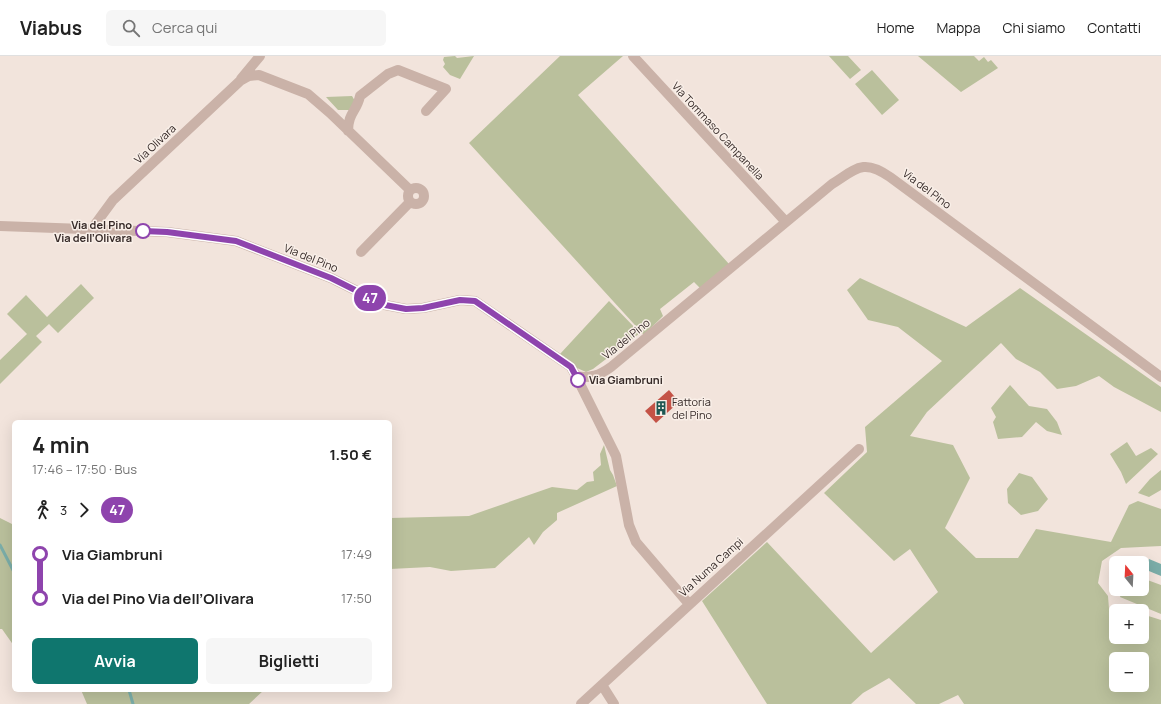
<!DOCTYPE html>
<html lang="it">
<head>
<meta charset="utf-8">
<style>
	:root { --surface:#fff; --page:#f6f6f6; --text:#222; --muted:#767676; --line:#e0e0e0; --accent:#0f766e }
	body { margin:0; font-family:Manrope,sans-serif; background:var(--page); color:var(--text); height:100vh; display:flex; flex-direction:column; font-size:15px; white-space:nowrap }
	* { box-sizing:border-box; margin:0 }
	p { font-size:13px; color:var(--muted) }
	.icon { flex:none; width:22px; height:22px; fill:none; stroke:currentColor; stroke-width:2; stroke-linecap:round; stroke-linejoin:round }
	.map { position:relative; flex:1; overflow:hidden }
	.sheet { position:absolute; left:12px; top:364px; width:380px; height:272px; display:flex; flex-direction:column; background:var(--surface); border-radius:6px; box-shadow:0 4px 16px #0002 }
	.sheet>* { flex:none }
	.badge { padding:0 8px; border-radius:13px; font-size:14px; line-height:26px }
	.needle { width:26px; rotate:342deg }
	.buttons { position:absolute; left:1109px; top:500px; display:grid; gap:8px }
	.buttons a { display:grid; place-items:center; width:40px; height:40px; border-radius:6px; background:var(--surface); box-shadow:0 4px 16px #0002; font-size:20px }
	.map>.badge { position:absolute; translate:-50% -50%; box-shadow:0 0 0 2px #fff }
	.legs { display:flex; align-items:center; gap:6px; height:44px; padding:0 20px; font-size:13px }
	.legs p { margin-inline-start:auto }
	.summary { display:flex; align-items:center; justify-content:space-between; height:68px; padding:0 20px }
	h1 { font-size:22px; font-weight:700; line-height:30px }
	.primary-button { display:flex; gap:8px; margin-top:auto; padding:8px 20px }
	.primary-button a { flex:1; height:46px; border-radius:6px; background:var(--accent); color:#fff; font-size:16px; font-weight:700; line-height:46px; text-align:center }
	.primary-button a+a { background:var(--page); color:var(--text) }
	ul { padding:0 20px; list-style:none }
	li { display:flex; align-items:center; gap:14px; height:44px; font-size:15px }
	li i { display:grid; place-items:center; width:6px; height:100%; margin:0 5px; background:currentColor }
	li i::after { content:''; width:10px; height:10px; margin:-5px; border:3px solid; border-radius:50%; background:var(--surface) }
	li p { margin-inline-start:auto }
	li:first-child i { background:linear-gradient(#0000 50%,currentColor 0) }
	li:last-child i { background:linear-gradient(currentColor 50%,#0000 0) }
	header { display:flex; align-items:center; gap:24px; box-sizing:border-box; height:56px; padding:0 20px; background:var(--surface); border-bottom:1px solid var(--line) }
	header strong { font-size:19px }
	nav { display:flex; gap:22px; margin-inline-start:auto; font-size:14px }
	.search { width:280px; height:36px; background:var(--page); display:flex; align-items:center; gap:10px; box-sizing:border-box; padding:0 14px; border-radius:6px; color:var(--muted); font-size:15px }
	.map>svg:first-child { display:block }
	.green { fill:#bac09c; fill-rule:evenodd }
	.water { fill:#7baea9 }
	.lines { fill:none; stroke-linecap:round; stroke-linejoin:round }
	.stream { stroke:#7baea9; stroke-width:3 }
	.building { fill:#c45347 }
	.minor { stroke:#cab2a8; stroke-width:10 }
	.line-1-casing { stroke:#fff; stroke-width:9 }
	.line-1 { stroke:#8e44ad; stroke-width:6 }
	.stop-1-dot { fill:#fff; stroke:#8e44ad; stroke-width:2 }
	.labels { text-anchor:middle; stroke-width:3; stroke-linejoin:round; paint-order:stroke }
	.street-label { font-size:11px; fill:#362a28; stroke:#f9efe8 }
	.stop-label { font-size:11px; font-weight:bold; fill:#362a28; stroke:#f9efe8; text-anchor:end }
	.poi-label { font-size:11px; fill:#362a28; stroke:#f9efe8; text-anchor:start }
</style>
</head>
<body>
<header>
<strong>Viabus</strong>
<div class="search"><svg class="icon" aria-label="search" viewBox="0 0 24 24"><circle cx="10" cy="10" r="6"/><path d="M15 15l6 6"/></svg>Cerca qui</div>
<nav><a>Home</a><a>Mappa</a><a>Chi siamo</a><a>Contatti</a></nav>
</header>
<div class="map">
<svg width="1161" height="648" viewBox="0 0 1161 648">
	<rect width="100%" height="100%" fill="#f2e4dc"/>
	<path class="green" d="M455,0L457,2L474,0L460,23L450,19L443,11L445,8L443,4L444,1Z
		M560,0H623L578,39L729,208L700,232L694,226L660,253L663,260L644,279L469,87Z
		M829,0H848L861,14L850,23Z
		M918,0H974L979,5L984,1L988,6L991,4L998,12L961,36Z
		M872,14L899,44L882,59L855,28Z
		M352,40L355,45L349,54H338L326,41Z
		M860,222L966,271L1020,232L1161,331V356L1114,331L1099,320L1076,330L1057,333L1040,316L1016,303L1001,287L927,356L910,380L953,389L970,422L945,472L976,502H1018L1036,473L1111,486L1129,449L1138,445L1161,453V490L1121,492L1102,505L1098,527L1108,540L1110,565L1116,564V581H1142V558L1161,564V648H964L958,639L939,648H916L889,622L863,637L851,648H767L702,545L767,486L871,597L938,536L910,493L894,505L824,437L867,396L865,371L942,305L898,271L868,264L847,234ZM1116,603H1142V629H1116Z
		M81,228L94,242L58,277L49,268L36,280L42,286L0,328V304L27,278L7,258L26,239L47,261Z
		M609,245L640,277L593,313L586,316L577,312L560,298Z
		M1010,329L1029,350L1047,353L1057,366L1062,379L1047,375L1036,366L1022,381L998,383L993,366L996,361L991,352Z
		M1127,386L1136,400L1151,392L1158,398L1126,428L1121,416L1110,398Z
		M604,389L610,414L613,419L617,430L557,457V464L543,476L534,489L529,481L495,512L451,515L430,511L390,513V462L469,460L552,431L577,434L587,426L594,425L593,416L601,409L600,398Z
		M1161,414V434L1149,441L1138,437L1150,423Z
		M1019,417L1032,421L1048,443L1038,455L1021,459L1008,447L1007,433Z
		M0,462L14,469V590L2,573H0Z
		M1142,522L1161,529V558L1120,541L1123,533H1142Z
		M81,634H264L249,648H87Z"/>
	<path class="water" d="M1149,503L1161,508V520L1144,513Z"/>
	<g class="lines">
		<path class="stream" d="M0,489L14,516
			M129,634L133,648"/>
	</g>
	<path class="building" d="M669,334L679,346L656,367L645,355Z"/>
	<g class="lines">
		<path class="minor" d="M633,0L786,166
			M241,23L260,0
			M348,75C348,57 357,55 360,40L388,18L398,14L446,33L426,55
			M408 140a8 8 0 1 1 16 0a8 8 0 1 1-16 0Z
			M0,170L167,176L236,185L331,222L385,249L406,253L423,252L460,244L475,245L571,311L576,320C590,323 600,319 611,311L832,128C856,113 863,102 890,121L1161,321
			M91,174L113,144L240,25L249,20L259,19L308,38L330,57L410,134
			M361,196L410,146
			M576,320L616,400L629,469L636,486L689,548
			M602,629L614,648
			M581,648L859,393"/>
	</g>
	<g class="lines">
		<defs>
			<path id="line-1" d="M143,175L167,176L236,185L331,222L385,249L406,253L423,252L460,244L475,245L571,311L578,324"/>
		</defs>
		<use href="#line-1" class="line-1-casing"/>
		<use href="#line-1" class="line-1"/>
	</g>
	<defs>
		<symbol id="building-bare" viewBox="-9 -9 18 18"><path d="M-4-6H4V6H1V3H-1V6H-4ZM-2.5-4.3h1.7v1.8h-1.7ZM.8-4.3h1.7v1.8H.8ZM-2.5-1h1.7V.8h-1.7ZM.8-1h1.7V.8H.8Z" fill="#1e5752" stroke="#f9efe8" stroke-width="2.5" paint-order="stroke"/></symbol>
	</defs>
	<g fill-rule="evenodd">
		<use href="#building-bare" x="651" y="342" width="20" height="20"/>
	</g>
	<g class="stop-1-dot">
		<circle cx="143" cy="175" r="7"/>
		<circle cx="578" cy="324" r="7"/>
	</g>
	<g class="labels">
		<g class="street-label">
			<text transform="translate(718 75) rotate(47)" y="4">Via Tommaso Campanella</text>
			<text transform="translate(155 88) rotate(-43)" y="4">Via Olivara</text>
			<text transform="translate(927 133) rotate(37)" y="4">Via del Pino</text>
			<text transform="translate(311 202) rotate(22)" y="4">Via del Pino</text>
			<text transform="translate(626 283) rotate(-39)" y="4">Via del Pino</text>
			<text transform="translate(711 511) rotate(-42)" y="4">Via Numa Campi</text>
		</g>
		<g class="stop-label">
			<text x="132" y="173">Via del Pino<tspan x="132" dy="13">Via dell’Olivara</tspan></text>
			<text x="589" y="328" text-anchor="start">Via Giambruni</text>
		</g>
		<g class="poi-label">
			<text x="672" y="350">Fattoria<tspan x="672" dy="13">del Pino</tspan></text>
		</g>
	</g>
</svg>
<div class="buttons">
<a><svg class="needle" viewBox="-14 -14 28 28"><path d="M0-13l5 13h-10z" fill="#e53935"/><path d="M0 13l5-13h-10z" fill="#767676"/></svg></a>
<a>+</a>
<a>−</a>
</div>
<b class="badge" style="left:370px;top:242px;background:#8e44ad;color:#fff">47</b>
<section class="sheet">
<div class="summary"><div><h1>4 min</h1><p>17:46 – 17:50 · Bus</p></div><b>1.50 €</b></div>
<div class="legs"><svg class="icon" aria-label="walk" viewBox="0 0 24 24"><circle cx="13" cy="4" r="2"/><path d="M13 8l-2 6 4 7M11 14l-3 7M7 12l3-4h3l4 4"/></svg>3<svg class="icon" aria-label="forward" viewBox="0 0 24 24"><path d="M9 5l7 7-7 7"/></svg><b class="badge" style="background:#8e44ad;color:#fff">47</b></div>
<ul>
<li><i style="color:#8e44ad"></i><b>Via Giambruni</b><p>17:49</p></li>
<li><i style="color:#8e44ad"></i><b>Via del Pino Via dell’Olivara</b><p>17:50</p></li>
</ul>
<div class="primary-button"><a>Avvia</a><a>Biglietti</a></div>
</section>
</div>
</body>
</html>
